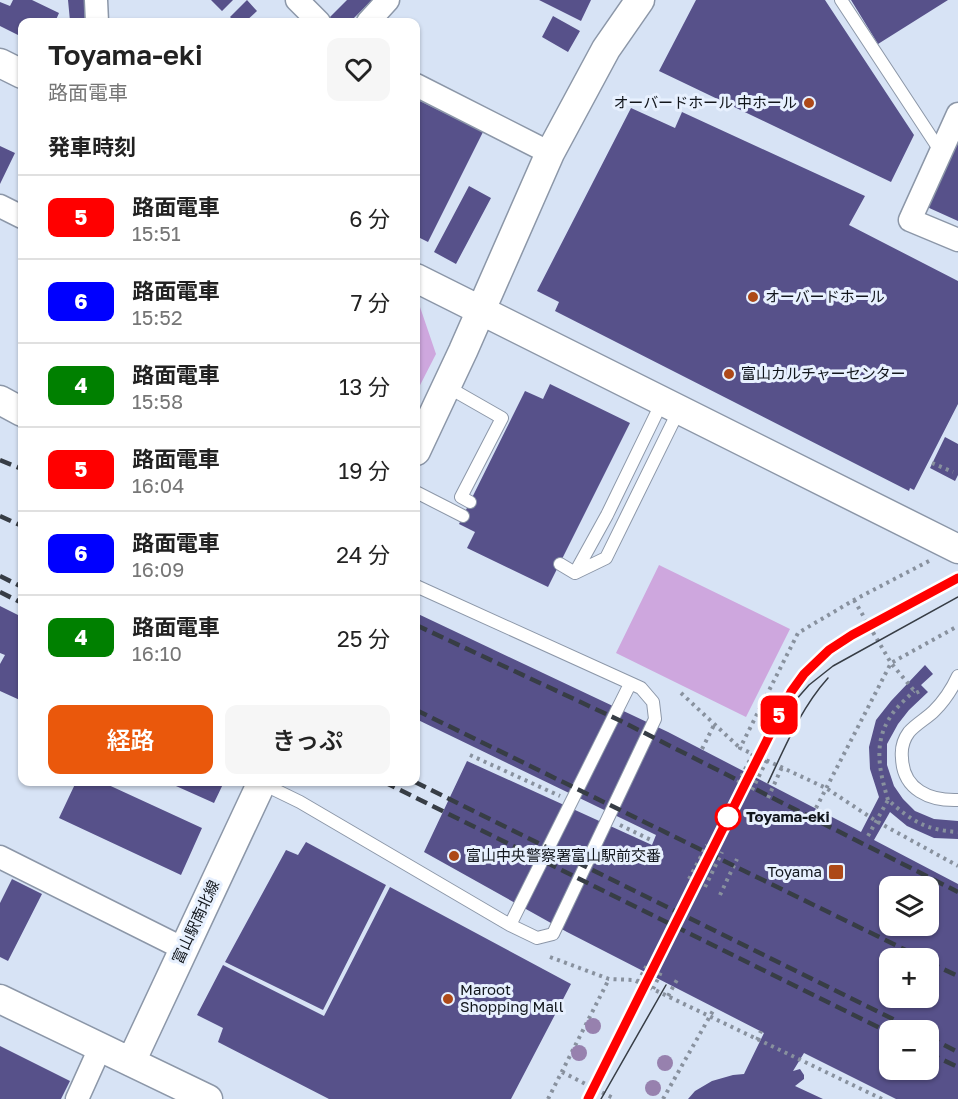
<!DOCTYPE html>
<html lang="ja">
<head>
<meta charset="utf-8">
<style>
	:root { --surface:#fff; --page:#f6f6f6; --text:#222; --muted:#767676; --line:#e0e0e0; --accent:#ea580c }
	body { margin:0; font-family:"Golos Text","Noto Sans JP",sans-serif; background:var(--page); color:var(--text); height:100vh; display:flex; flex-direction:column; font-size:22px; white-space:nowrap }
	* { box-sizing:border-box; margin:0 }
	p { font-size:20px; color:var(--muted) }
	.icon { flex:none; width:33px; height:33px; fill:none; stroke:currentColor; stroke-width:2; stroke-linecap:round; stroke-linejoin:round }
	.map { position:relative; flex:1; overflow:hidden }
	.panel { position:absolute; left:18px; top:18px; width:402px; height:768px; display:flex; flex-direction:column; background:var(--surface); border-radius:12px; box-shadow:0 2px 4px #0004 }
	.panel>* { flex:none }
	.badge { padding:0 12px; border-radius:9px; font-size:21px; line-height:39px }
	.controls { position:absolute; left:879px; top:876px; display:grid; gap:12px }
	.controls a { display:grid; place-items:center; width:60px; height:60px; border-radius:12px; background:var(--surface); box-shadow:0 2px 4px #0004; font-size:30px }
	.map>.badge { position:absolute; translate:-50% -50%; box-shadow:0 0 0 3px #fff }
	h2 { padding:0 30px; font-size:22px; line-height:54px }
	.round { display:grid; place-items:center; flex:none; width:63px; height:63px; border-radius:12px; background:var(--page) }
	.overview { display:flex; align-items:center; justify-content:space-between; height:102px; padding:0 30px }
	h1 { font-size:28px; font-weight:600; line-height:45px }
	.primary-button { display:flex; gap:12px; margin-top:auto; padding:12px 30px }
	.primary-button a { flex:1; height:69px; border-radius:12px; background:var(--accent); color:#fff; font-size:24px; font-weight:600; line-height:69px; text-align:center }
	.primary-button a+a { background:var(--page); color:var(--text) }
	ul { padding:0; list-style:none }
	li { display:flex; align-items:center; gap:18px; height:84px; padding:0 30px; border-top:2px solid var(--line) }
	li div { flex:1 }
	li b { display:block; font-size:22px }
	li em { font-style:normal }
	li .badge { min-width:66px; font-weight:700; text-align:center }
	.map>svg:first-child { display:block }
	.green { fill:#cea7de }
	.building { fill:#57518a; fill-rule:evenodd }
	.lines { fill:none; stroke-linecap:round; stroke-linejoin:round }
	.service-casing { stroke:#8c97a8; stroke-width:14 }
	.minor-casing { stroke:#8c97a8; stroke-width:25 }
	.tertiary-casing { stroke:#8c97a8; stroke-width:31 }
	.path { stroke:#88919e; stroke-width:4; stroke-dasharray:3 4.5; stroke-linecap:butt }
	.service { stroke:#fff; stroke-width:12 }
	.minor { stroke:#fff; stroke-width:22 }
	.tertiary { stroke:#fff; stroke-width:28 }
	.tram { stroke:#373d45; stroke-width:1.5 }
	.rail { stroke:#373d45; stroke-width:4.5; stroke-dasharray:12 6; stroke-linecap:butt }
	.tree { fill:#9781ae }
	.line-casing { stroke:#fff; stroke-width:14 }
	.line { stroke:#f00; stroke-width:9 }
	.poi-dot { fill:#ad4918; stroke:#e7f0fe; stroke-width:2 }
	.stop-dot { fill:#fff; stroke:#f00; stroke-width:3 }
	.labels { text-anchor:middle; stroke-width:6; stroke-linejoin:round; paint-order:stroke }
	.poi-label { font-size:15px; fill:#12161c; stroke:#e7f0fe; text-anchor:start }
	.stop-label { font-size:15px; font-weight:bold; fill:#12161c; stroke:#e7f0fe; text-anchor:start }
	.street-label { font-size:15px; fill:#12161c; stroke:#e7f0fe }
</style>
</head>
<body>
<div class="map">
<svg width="958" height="1099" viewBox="0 0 958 1099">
	<rect width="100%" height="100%" fill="#d7e3f5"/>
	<path class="green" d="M416,305L420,307L436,354L416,393Z
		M659,565L790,629L746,717L616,653Z"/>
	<path class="building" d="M13,0H32L59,13L55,22H22V37L0,26V2L10,6Z
		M68,0H84L85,20L70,21Z
		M211,0H233L222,11Z
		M247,0L257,11L245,22H235L230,17Z
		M347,0H372L350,22H332L328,19Z
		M539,0H591L581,21Z
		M696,0H825L914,135L891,182L659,71Z
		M851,0H948L878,44Z
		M553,16L580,31L568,52L542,37Z
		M416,99L483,132L428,242L416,236Z
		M631,108L675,128L682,112L865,196L849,225L958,281V404L914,490L910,488L909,491L555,311L559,302L537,291Z
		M958,141V221L927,207Z
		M0,146L15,153L0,184Z
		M469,186L491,198L456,264L434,252Z
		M550,384L630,423L548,587L467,548L475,532L459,524L525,391L543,399Z
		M945,437L958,444V475L955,481L930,468Z
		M0,606L22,617V701L0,691V664L5,655L0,653Z
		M416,613L668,732L861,832L879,797L870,769L869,747L876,720L891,701L925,665L933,674L921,685L928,692L909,710L898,724L887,744V765L894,786L903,799L915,811L934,819L958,821V839L934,838L907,826L890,812L874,840L958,884V1099H896L804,1053L793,1071L800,1069L804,1075V1079L795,1086L823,1099H688L695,1091L712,1081L733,1075L744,1074L764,1033L567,932L424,852L467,761L652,845L656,835L416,719ZM890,886H928V926H890ZM890,958H928V998H890ZM890,1030H928V1070H890Z
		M76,782H102L202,828L181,875L59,818Z
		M167,782H224L214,803Z
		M306,842L386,885L323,1010L225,962L286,850L298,855Z
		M12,879L42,894L8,961L0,957V903Z
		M390,887L571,984L511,1099H329L218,1042L223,1028L197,1015L223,965L324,1016Z
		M0,1046L70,1081L61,1099H0Z"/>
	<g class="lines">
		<defs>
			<path id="service" d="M841,0L941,152
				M446,386L502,418L461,497L470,502
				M416,492L463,516
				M560,564L575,573L607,515L662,402
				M575,573L606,558L679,410
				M958,676C952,689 944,701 934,711C927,718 916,724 909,732C903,740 901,749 902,758C903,790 930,801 958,800
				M261,783L300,802L510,925L537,938L553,934L655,719L653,702L641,688L416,586
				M510,925L630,684"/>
			<path id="minor" d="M96,0L97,22
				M297,0L319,22
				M368,22L388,0
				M416,85L550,153
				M958,114L910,220L958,240
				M0,206L22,217
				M0,857L184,949
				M77,1099L100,1048"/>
			<path id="tertiary" d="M0,63L22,74
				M416,278L958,549
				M0,400L22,412
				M416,451L463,351L550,153L606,49L640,0
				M0,999L208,1099
				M131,1062L262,782"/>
		</defs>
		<use href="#service" class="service-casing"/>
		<use href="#minor" class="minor-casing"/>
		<use href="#tertiary" class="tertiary-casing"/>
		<path class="path" d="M932,463L953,472
			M929,561L854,600L798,633L740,748L826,788L876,821L958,866
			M854,600L891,663L916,693L922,690
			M681,693L740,748
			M702,749L714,725
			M470,755L560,796
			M738,783L753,754
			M752,790L767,760
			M768,798L782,767
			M888,800C880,773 873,745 889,719C895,708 906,699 914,691
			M816,808L891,663L958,626
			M620,825L653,841
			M868,836L888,800C912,821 925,830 958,832
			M689,879L707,845
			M705,887L722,852
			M720,895L737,859
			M550,957L609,979L634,980L882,1099
			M638,982L648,963
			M653,989L662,970
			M668,996L678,978
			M757,1040L761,1031
			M562,1072L615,1099
			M548,1099L609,979
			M663,1099L714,1009"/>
		<use href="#service" class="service"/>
		<use href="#minor" class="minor"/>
		<use href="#tertiary" class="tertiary"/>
		<path class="tram" d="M787,710L809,685L833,666L958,597
			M750,774C765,743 782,698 805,673C841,633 910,604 958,578
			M768,783C785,747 801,708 828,678
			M588,1099L636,1006L649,976
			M601,1099L666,985"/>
		<path class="rail" d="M0,460L22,469
			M0,516L22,526
			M0,576L22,587
			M0,592L22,603
			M416,625L621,721L958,892
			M416,710L922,958
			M384,782L890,1033
			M415,782L915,1030
			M928,962L958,976
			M928,1037L958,1052
			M928,1053L958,1067"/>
	</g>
	<g class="tree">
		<circle cx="593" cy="1026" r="8"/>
		<circle cx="579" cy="1053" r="8"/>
		<circle cx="665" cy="1063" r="8"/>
		<circle cx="653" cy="1088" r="8"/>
	</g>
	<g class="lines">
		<defs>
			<path id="line" d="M588,1099L791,692L804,674L829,650L852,635L958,578"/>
		</defs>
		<use href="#line" class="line-casing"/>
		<use href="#line" class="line"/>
	</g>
	<g class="poi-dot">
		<circle cx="809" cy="103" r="6"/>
		<circle cx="753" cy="297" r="6"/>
		<circle cx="729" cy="374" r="6"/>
		<circle cx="454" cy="856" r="6"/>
		<rect x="828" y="864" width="16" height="16" rx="3"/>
		<circle cx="448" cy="999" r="6"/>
	</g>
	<circle class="stop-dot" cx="728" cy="817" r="12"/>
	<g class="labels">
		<g class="poi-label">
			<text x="797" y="108" text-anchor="end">オーバードホール 中ホール</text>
			<text x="765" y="302">オーバードホール</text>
			<text x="741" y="379">富山カルチャーセンター</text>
			<text x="466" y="861">富山中央警察署富山駅前交番</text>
			<text x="822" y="877" text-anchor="end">Toyama</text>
			<text x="460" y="995">Maroot<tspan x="460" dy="17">Shopping Mall</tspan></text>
		</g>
		<g class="stop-label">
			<text x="746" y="822">Toyama-eki</text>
		</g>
		<g class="street-label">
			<text transform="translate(196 922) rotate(-65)" y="5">富山駅南北線</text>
		</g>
	</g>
</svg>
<div class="controls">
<a><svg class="icon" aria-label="layers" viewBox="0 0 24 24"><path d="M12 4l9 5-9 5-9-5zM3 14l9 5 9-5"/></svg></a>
<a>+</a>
<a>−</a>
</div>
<b class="badge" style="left:779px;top:715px;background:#f00;color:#fff">5</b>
<section class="panel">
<div class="overview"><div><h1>Toyama-eki</h1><p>路面電車</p></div><a class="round"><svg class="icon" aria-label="heart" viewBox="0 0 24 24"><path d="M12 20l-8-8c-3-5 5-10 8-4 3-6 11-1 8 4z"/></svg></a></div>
<h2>発車時刻</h2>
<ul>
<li><span class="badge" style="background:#f00;color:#fff">5</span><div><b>路面電車</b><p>15:51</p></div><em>6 分</em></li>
<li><span class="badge" style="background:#00f;color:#fff">6</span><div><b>路面電車</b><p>15:52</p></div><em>7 分</em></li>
<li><span class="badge" style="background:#008000;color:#fff">4</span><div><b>路面電車</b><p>15:58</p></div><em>13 分</em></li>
<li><span class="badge" style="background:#f00;color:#fff">5</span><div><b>路面電車</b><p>16:04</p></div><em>19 分</em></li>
<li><span class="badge" style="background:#00f;color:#fff">6</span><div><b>路面電車</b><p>16:09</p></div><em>24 分</em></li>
<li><span class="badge" style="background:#008000;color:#fff">4</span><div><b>路面電車</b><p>16:10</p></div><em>25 分</em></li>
</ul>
<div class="primary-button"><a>経路</a><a>きっぷ</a></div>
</section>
</div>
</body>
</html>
